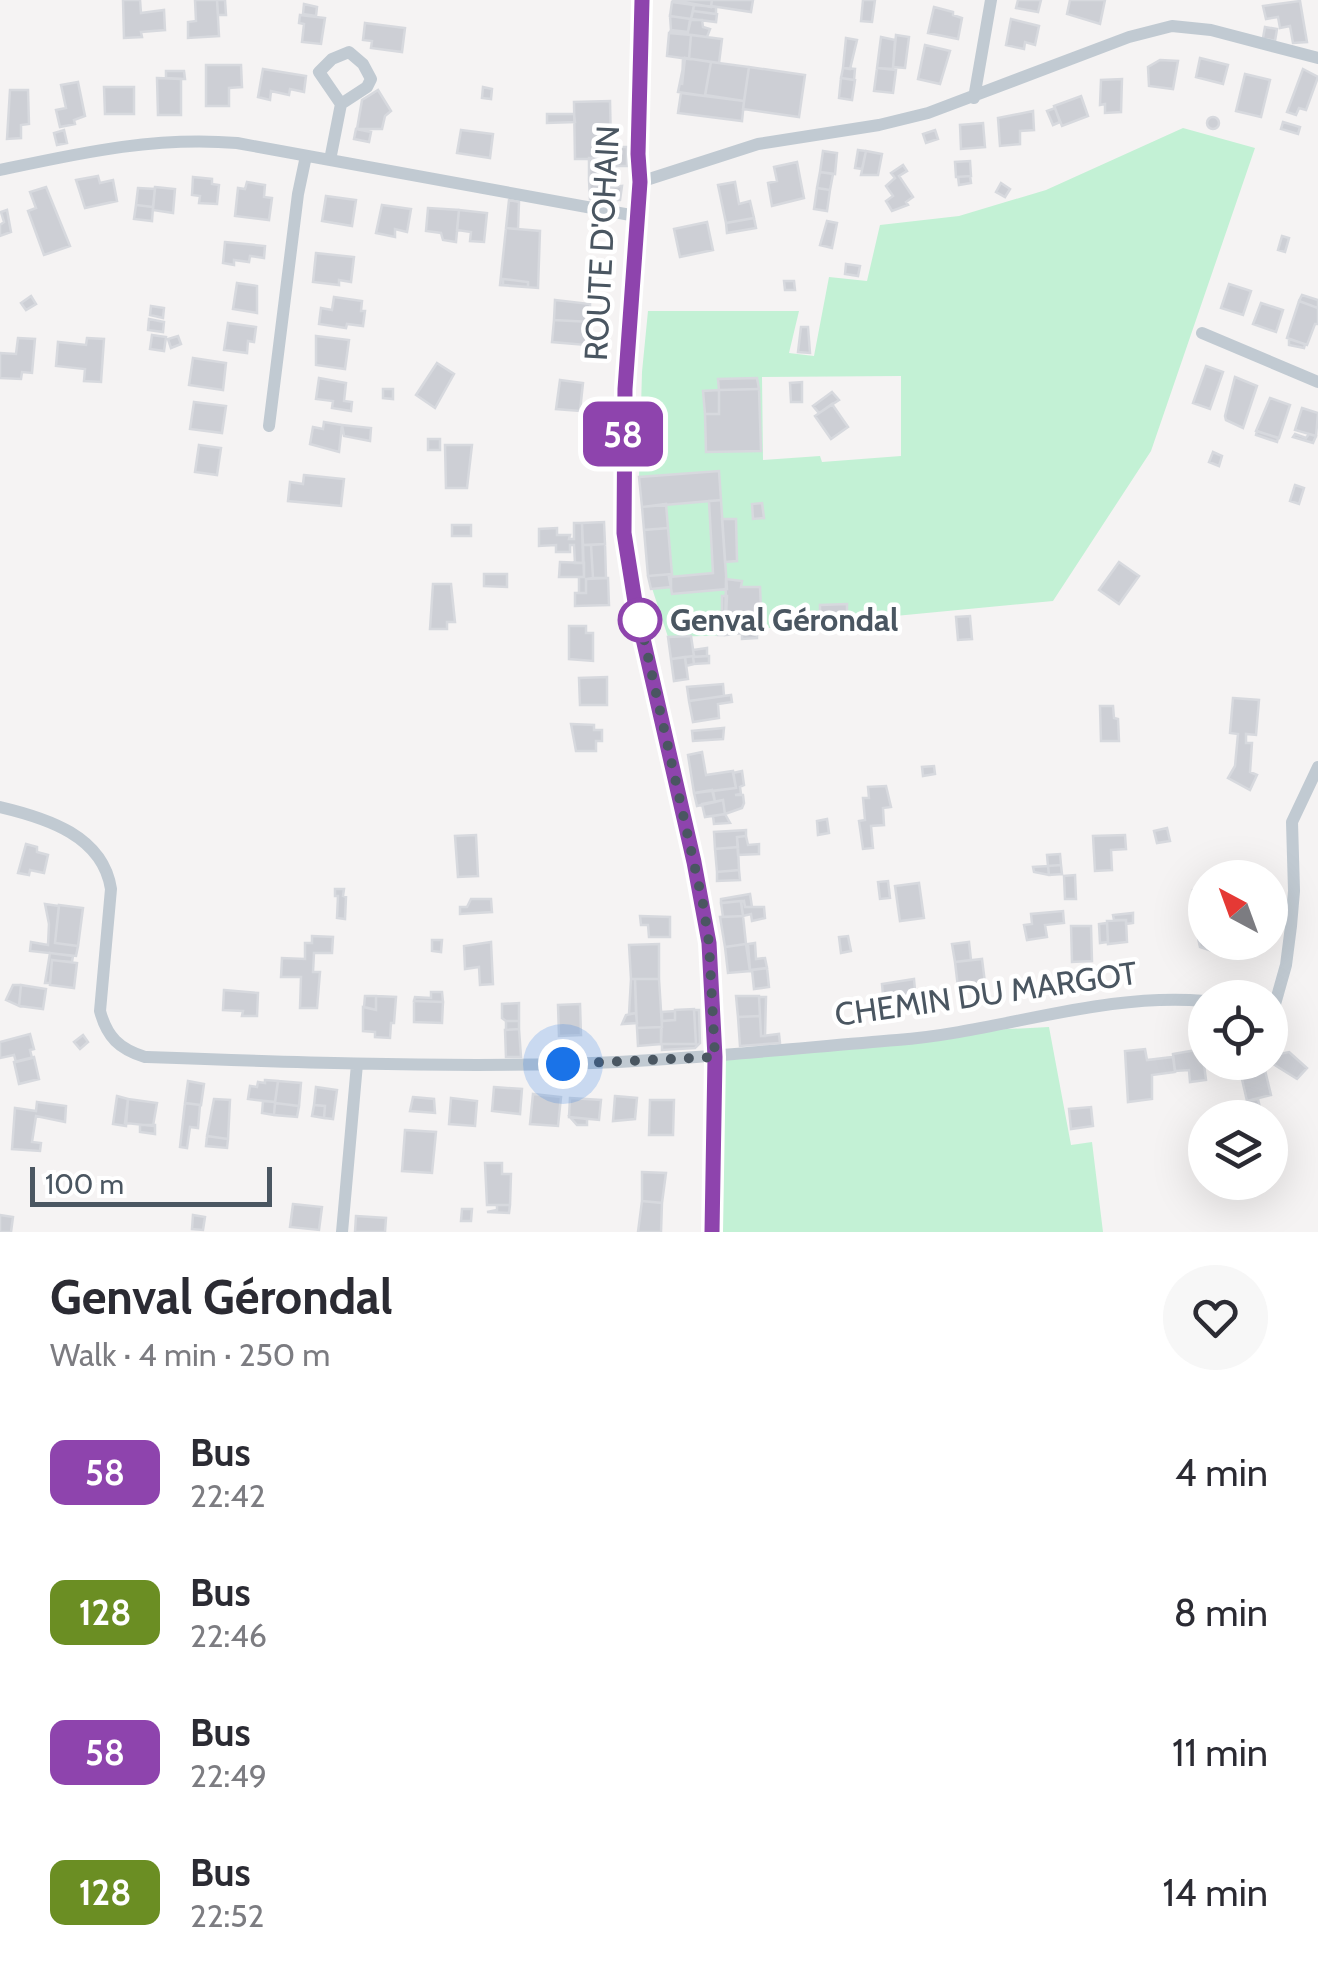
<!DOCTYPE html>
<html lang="en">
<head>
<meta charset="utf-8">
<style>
	:root { --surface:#fff; --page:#f7f7f7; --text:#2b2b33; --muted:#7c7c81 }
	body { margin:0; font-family:Cabin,sans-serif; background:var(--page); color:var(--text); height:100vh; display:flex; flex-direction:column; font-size:38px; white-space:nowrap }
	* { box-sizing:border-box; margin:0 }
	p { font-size:32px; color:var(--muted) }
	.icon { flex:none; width:55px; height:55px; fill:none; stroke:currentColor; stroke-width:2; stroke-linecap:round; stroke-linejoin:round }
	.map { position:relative; height:1232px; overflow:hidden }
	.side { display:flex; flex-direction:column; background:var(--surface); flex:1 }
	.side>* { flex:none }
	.badge { padding:0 20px; border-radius:15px; font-size:35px; line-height:65px }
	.needle { width:65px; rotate:319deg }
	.buttons { position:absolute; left:1188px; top:860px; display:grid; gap:20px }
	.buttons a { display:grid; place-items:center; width:100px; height:100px; border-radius:50%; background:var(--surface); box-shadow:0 10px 40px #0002; font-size:50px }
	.scale { position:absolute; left:30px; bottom:25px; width:242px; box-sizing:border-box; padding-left:10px; border:5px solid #4a5661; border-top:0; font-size:28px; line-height:35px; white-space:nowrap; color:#4a5661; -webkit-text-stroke:8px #fff; paint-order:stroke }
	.you { position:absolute; width:50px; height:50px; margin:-25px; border:8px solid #fff; border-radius:50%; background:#1a73e8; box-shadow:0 0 0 15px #1a73e833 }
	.map>.badge { position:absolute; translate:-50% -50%; box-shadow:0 0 0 5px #fff }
	.round { display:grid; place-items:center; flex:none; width:105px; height:105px; border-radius:52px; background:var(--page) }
	.overview { display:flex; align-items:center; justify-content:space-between; height:170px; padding:0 50px }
	h1 { font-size:48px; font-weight:700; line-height:75px }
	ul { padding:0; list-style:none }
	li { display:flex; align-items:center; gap:30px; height:140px; padding:0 50px }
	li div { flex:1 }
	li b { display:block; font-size:38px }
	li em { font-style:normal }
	li .badge { min-width:110px; font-weight:700; text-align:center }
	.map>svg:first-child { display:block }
	.green { fill:#c3f1d5; fill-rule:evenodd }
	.building { fill:#cdcfd5; stroke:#d7d9de; stroke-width:2.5 }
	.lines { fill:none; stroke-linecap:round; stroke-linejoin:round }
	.minor { stroke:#c1cad2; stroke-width:12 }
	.secondary { stroke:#c1cbd6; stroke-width:18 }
	.line-casing { stroke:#fff; stroke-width:22 }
	.line { stroke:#8e44ad; stroke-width:15 }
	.walk { stroke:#4a5661; stroke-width:10; stroke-dasharray:0 18 }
	.stop-dot { fill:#fff; stroke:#8e44ad; stroke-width:5 }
	.labels { text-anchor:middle; stroke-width:9; stroke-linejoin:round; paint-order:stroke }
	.street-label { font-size:32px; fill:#4a5661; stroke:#fff }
	.stop-label { font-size:32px; font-weight:bold; fill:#4a5661; stroke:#fff; text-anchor:start }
</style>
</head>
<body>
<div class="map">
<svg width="1318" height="1232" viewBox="0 0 1318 1232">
	<rect width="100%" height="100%" fill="#f5f3f3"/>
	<path class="green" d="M1183,128L1255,148L1151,451L1053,601L738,631L737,635L668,637L648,576L639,477L642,372L648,311H799L789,353L814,356L829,277L867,281L880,225L959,216L1046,190ZM901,376V456L822,462L820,456L763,460L762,377Z
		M1049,1027L1071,1145L1092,1142L1103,1232H721V1055L950,1032Z"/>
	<path class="building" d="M123,0H140L141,13L164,10L165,30L141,32L142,37L124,38Z
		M195,0H217L219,36L188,38V22L196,21Z
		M217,0H225L226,15H218Z
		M672,0H712L711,7Z
		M712,0H753L751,12L711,6Z
		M863,0H875L872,22L861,21Z
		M1018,0H1041L1038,12L1016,8Z
		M1070,0H1105L1100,24L1067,14Z
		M1300,1L1307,42L1293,43L1290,26L1280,28L1278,17L1266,19L1263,6Z
		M672,2L694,5L691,19L670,16Z
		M304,4L317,7L316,16L303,14Z
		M694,5L716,7V14L693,11Z
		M934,7L953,12V15L962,18L958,39L928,33Z
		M693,11L717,14L716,22L691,19Z
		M300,15L325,18L321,44L302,42L304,24L299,23Z
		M670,16L691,19L688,32L671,30Z
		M1011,19L1039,26L1035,45L1025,42L1024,49L1006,45Z
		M690,20H702L703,27L710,29L707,37L670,32L671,30L688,32Z
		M365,23L405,28L402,52L371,48L372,41L363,40Z
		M1265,27L1277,29L1275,41L1263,38Z
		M669,33L691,35L689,59L667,56Z
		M691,35L722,39L719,63L685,58L682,85L683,58L689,59Z
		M896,35L909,37L905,68L893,67Z
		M881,37L895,40L893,69L877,68Z
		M846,38L857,40L850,69L843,68Z
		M925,45L950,51L940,84L918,79Z
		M685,58L711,62L705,96L678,92Z
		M1200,58L1228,65L1223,84L1196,77Z
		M1160,60L1178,61L1173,89L1149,86L1148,67Z
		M711,62L749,67L744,101L705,95Z
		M206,65H241L242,87L229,88V106H206Z
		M749,67L805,75L799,117L743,109Z
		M843,68L855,69L854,80L841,78Z
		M877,68L896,70L893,93L874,91Z
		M263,69L306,76L304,92L290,89L289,95L271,91L270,100L258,97Z
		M1303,69L1318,77L1306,110L1299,108L1296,115L1287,112Z
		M166,71H184L185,79L166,78Z
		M1245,74L1270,80L1261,117L1236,111Z
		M157,78L181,79V115H158Z
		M841,78L855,80L852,100L839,98Z
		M1122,79L1121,112L1105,113V104L1100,105L1101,80Z
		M78,82L85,116L74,120L75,124L60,127L56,110L66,108L61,85Z
		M104,87H134V114H105Z
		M483,87L492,89L491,99L482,98Z
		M10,90H28L29,124L21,125V138L7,139Z
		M378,90L391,111L385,116L382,129H357L362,100Z
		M681,93L744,101L742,121L678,113Z
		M1081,96L1088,116L1062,126L1054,106Z
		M610,101L611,147H627V166H611V159H575L574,102Z
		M1055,108L1060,122L1053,125L1047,111Z
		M1033,111L1034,130L1020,131V144L1000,146L998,118Z
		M547,114H574L575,122L547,123Z
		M1207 123a6 6 0 1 1 12 0a6 6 0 1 1-12 0Z
		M1283,122L1300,127L1298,134L1281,129Z
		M983,123L985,147L961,149L960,125Z
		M356,129L371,132L369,142L354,139Z
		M64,130L67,143L57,145L54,133Z
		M461,130L493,134L490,158L457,153Z
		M935,130L938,139L926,143L923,134Z
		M858,150L866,151L862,169L855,168Z
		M823,151L837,153L835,174L820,172Z
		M866,151L882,154L878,175H861Z
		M589,158L611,159V168L604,169V180H589Z
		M970,161L971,176L956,177L955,162Z
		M797,162L804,198L772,206L768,183L777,181L774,167Z
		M903,165L907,171L899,176L913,197L906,202L908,205L892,211L886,201L893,196L886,186L895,178L891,173Z
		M820,172L833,174L830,190L817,188Z
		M98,176L100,183L113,180L117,201L85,208L76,180Z
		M970,176L971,183L959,185L958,177Z
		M193,177L212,179V184L219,185L217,204L199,203L200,196L192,195Z
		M589,180H604V188L622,186L620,200L590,199Z
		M247,182L265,185L264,197L272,198L269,220L235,216L238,188L245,189Z
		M735,182L739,204L750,201L754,218L726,223L718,185Z
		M1001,183L1010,189L1005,197L996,192Z
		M46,187L70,246L44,255L28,211L36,208L30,192Z
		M155,187L175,189L173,213L153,210Z
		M138,188L155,189L153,207L136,205Z
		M817,188L830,190L827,211L814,209Z
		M326,196L356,200L352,226L322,221Z
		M509,200L519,202L518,229L506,228Z
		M136,205L153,207L152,221L134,219Z
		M382,205L411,209L407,232L395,229V237L376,233Z
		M428,208L459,210L456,242L443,240L441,233L426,231Z
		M7,210L11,232L0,236V225L4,222L1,212Z
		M459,210L487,213L484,242L470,241L471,232L457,230Z
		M754,218L756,228L727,233L726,223Z
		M827,221L837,223L832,248L820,245Z
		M707,222L713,250L680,257L674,229Z
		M506,228L540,231L538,288L500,285Z
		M1282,236L1289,238L1285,252L1278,250Z
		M225,242L265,246L264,258L250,256L249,262L234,260V265L223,263Z
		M316,253L354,257L351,282L339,280V285L313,282Z
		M846,264L860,266L858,276L845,274Z
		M503,279L528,282V287L503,285Z
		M784,281H794L795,290H785Z
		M237,283L257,286V313L233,309Z
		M1229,284L1251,291L1243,315L1221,308Z
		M1302,295L1318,300V308L1299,301Z
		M31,296L36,304L26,310L21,303Z
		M334,297L362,301L361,311H365L363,326L347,324L346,328L319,324L321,308L332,310Z
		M555,300L590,304V322L554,320Z
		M1299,301L1318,308V324H1315L1307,345L1287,338Z
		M1261,303L1283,310L1276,332L1253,324Z
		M151,306L164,308L163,318L150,315Z
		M149,319L164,322L163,332L148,330Z
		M554,320L590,322L586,345L552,342Z
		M228,323L256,327L254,342L248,341L247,353L224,350Z
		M801,327H808L810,353L798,352Z
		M152,335L166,337L164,351L150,349Z
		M178,336L181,344L171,348L168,339Z
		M316,336L349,340L345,369L316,365Z
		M18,338L35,339L32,373L22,372L21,379L0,378V353L16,354Z
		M87,338L104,339L101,382L84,381L85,369L56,366L58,342L86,345Z
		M1289,339L1305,344L1304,348L1289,345Z
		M193,358L226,363L223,390L189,385Z
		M437,363L454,374L435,408L416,395Z
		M1206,366L1223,372L1210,409L1193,403Z
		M1235,377L1257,386L1243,428L1226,420L1225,416Z
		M319,378L346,383L344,401L352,402L351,411L332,408L333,401L316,399Z
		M757,378L759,389L719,390L718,379Z
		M560,380L583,383L580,411L556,409Z
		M802,382V402H791L790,383Z
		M383,389H393V399L383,398Z
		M759,389L761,451L706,452L705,414H719V390Z
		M719,390V414H705L703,391Z
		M832,392L839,400L819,413L813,406Z
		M1270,398L1290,405L1279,438L1256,431Z
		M194,402L226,406L222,433L190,429Z
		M832,404L848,427L831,439L815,416Z
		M1302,408L1318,413L1316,436L1295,430Z
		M324,422L342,425L339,452L310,444L313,427L323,429Z
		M342,425L371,428L370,441L344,436Z
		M1257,431L1278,438L1277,442L1256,435Z
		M1295,434L1306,438L1309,434L1316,436L1313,443L1293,437Z
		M428,439H440V450H428Z
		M199,445L221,448L217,475L195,472Z
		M445,445H472L467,488H446Z
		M1213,452L1222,456L1219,466L1209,462Z
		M719,471L721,500L642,507L639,477Z
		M304,475L344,479L341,506L288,501L290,482L303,484Z
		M1295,485L1304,488L1299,504L1290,501Z
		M721,500L727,589L672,594L669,577L713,573L709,501Z
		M762,503L764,518L753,519L752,504Z
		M666,504L668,528L644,530L642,507Z
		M722,519H736L737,561L725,562Z
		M604,522L605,544L583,545L582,523Z
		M574,523H582L583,563H575L574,545H570V552H556V545L539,546V529L557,528V535H570L569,539H574Z
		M452,525H471V536H452Z
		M668,528L672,574L648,576L644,530Z
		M605,544L606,578H593L591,545Z
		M583,545H591L593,578L586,579V593H579V577H584Z
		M560,562L584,563V577H559Z
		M1119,562L1139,576L1119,604L1099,590Z
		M484,574H507V587L484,586Z
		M671,574V587L651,589L648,576Z
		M608,578L609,605L575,606V593H586V579Z
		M726,579L742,581L741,587H760L762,631L725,635Z
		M433,584H451L455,622H447V629H430Z
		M722,596H727L725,635H718L717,614H722Z
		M847,604V619L820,620V605Z
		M970,616L972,639L958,640L956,617Z
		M569,626H586V633H593V661L569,659Z
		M742,631H757V638L742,639Z
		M691,636L694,656L671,659L668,637Z
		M707,648V656L693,657L694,664L686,666L685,657L694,656L693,650Z
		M709,656V663L694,664L693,657Z
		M685,657L688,679L674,681L671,659Z
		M607,677V705H580L579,678Z
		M723,684L724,696L689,701L687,687Z
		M731,695L732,702L718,704L719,718L693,722L689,701Z
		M1233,698L1259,700L1256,735L1246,734V743H1252L1250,772L1257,775L1250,790L1228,778L1235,766L1238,734L1230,733Z
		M1100,706H1113L1114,718L1118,719L1119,741H1101Z
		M571,724L594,725V730H602V741H596V751H576Z
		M724,728L723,739L693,741L692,731Z
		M702,752L706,775L733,771L736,788L694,793L688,755Z
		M934,766L935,774L923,776L922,767Z
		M742,771L744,785L740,787L741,794L735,795H743L744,803L742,808L725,814L723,800L715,802L713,791L736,788L733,773Z
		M886,786L891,807L883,808L884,825L871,826L873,848L863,849L859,821L865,820L863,798H869L868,787Z
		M712,790L715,802L697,806L694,793Z
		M723,800L725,814L705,817L702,804Z
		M725,814L730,823L714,824L713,816Z
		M827,819L829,833L818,835L817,821Z
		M1167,828L1170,841L1157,843L1154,831Z
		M746,830V836L737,837L738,847L715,849L714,832Z
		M476,835L478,876L458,877L455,836Z
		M1125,835L1126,849L1111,850L1112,870L1095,871L1093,836Z
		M746,836L748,845L759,844V854L738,855L737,837Z
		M26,844L37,847V852L48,855L44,873L30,870L29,875L18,873Z
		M738,847L739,870L717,872L715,849Z
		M1060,854L1061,865L1048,866L1047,855Z
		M1061,865L1062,874L1049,875L1048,866Z
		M1048,866L1049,875L1034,872L1033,867Z
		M739,870L740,880L717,881V872Z
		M1075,875L1076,899H1065L1064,876Z
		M888,881L890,898L880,899L878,882Z
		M919,883L924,918L900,921L895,886Z
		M335,889H344L343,896L346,897L345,919L337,918L338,896H335Z
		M1202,889H1205V942H1224L1215,945L1212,951L1200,947L1196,929L1193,890Z
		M750,894L752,907H745L744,901H741L721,903V899Z
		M471,899H491L492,912L460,914V907H467Z
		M741,901L743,916L723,917L721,903Z
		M744,901L745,907H764L765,918L752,921L751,914L743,916L741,902Z
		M45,904L59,906L55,943L78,946L76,956L30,951L31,942L48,945L49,924Z
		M59,905L83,908L78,946L55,943Z
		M1063,911L1064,923L1045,925L1047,937L1027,940L1024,925L1032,924L1031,914Z
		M1133,913V923L1126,924V920H1114L1113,915Z
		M640,916L670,917V937H649L648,925H641Z
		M743,916L746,944L725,947L720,917Z
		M1126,920L1127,942L1108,944L1107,921Z
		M1107,923L1108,942L1100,943L1099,924Z
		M1071,926H1091L1092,961L1072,962Z
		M312,936L333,937L332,953H314L313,972H320L317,1008H300L301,977H281L282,958L305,959V943H312Z
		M848,936L851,951L841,953L839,937Z
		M432,940H442L441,952L432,951Z
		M491,942L493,984L480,985L479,967L465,969L464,946Z
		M969,942L971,960L955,962L952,944Z
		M755,943L756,959L765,958L767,968L750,970L748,944Z
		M659,944V979H631L629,945Z
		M746,944L750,971L728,973L725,947Z
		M50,953L73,956L72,962L52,960L50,983H45Z
		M982,959L985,983L958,987L955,962Z
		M52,960L77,963L74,988L50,985Z
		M767,968L769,987L754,989L752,970Z
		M631,979H635L636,1013L629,1014Z
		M635,979H659L662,1027L637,1028Z
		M914,979L916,1001L884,1007L882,984Z
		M13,985H21L19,1006L6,1000Z
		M21,985L46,989L43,1009L19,1006Z
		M224,990L258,993L257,1016H242L243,1011L223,1010Z
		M431,992H442L443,1002L414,1001L415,997L431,998Z
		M365,996H376V1010L364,1007Z
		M376,996L396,997L394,1023H391L390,1038L375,1037V1032L363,1031V1007L376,1010Z
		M736,996H759L760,1016L738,1017Z
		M759,997H766L765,1036H761Z
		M414,1001L443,1002L442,1023L414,1022Z
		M519,1003V1021H506L502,1018V1004Z
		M580,1004L581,1035L559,1036L558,1005Z
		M694,1009L696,1044H661L662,1021L675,1020V1010Z
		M694,1010H699L700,1043L695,1048L662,1050V1044H696Z
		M675,1011V1020L662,1021V1012Z
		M636,1013L637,1023L622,1024L626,1015Z
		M760,1016L761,1036L779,1034L780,1043L740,1046L738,1017Z
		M506,1021H519V1029L506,1030Z
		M661,1027V1044L638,1046L637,1028Z
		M519,1029L521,1057H506L505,1030Z
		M30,1034L34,1049L30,1050L32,1058L16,1062L14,1055L0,1058V1042Z
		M83,1035L88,1042L80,1049L74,1042Z
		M1145,1049L1147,1060L1173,1057L1175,1072L1152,1075V1099L1128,1102L1125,1051Z
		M1202,1049L1206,1080L1190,1082L1189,1070L1175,1071L1173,1054Z
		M1289,1052L1307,1068L1297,1079L1270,1062V1056Z
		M34,1057L39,1079L19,1084L14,1062Z
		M1238,1062H1263L1271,1095L1247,1101Z
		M265,1080L278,1081L275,1102L248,1099L250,1086L257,1087L258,1082L265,1083Z
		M188,1081L204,1084L201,1105L185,1103Z
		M278,1081L301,1083L299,1106L275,1103Z
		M316,1087L337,1090L333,1119L324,1118L325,1106L314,1105Z
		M494,1087L522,1089L520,1114L492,1111Z
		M533,1094L561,1097L558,1126L530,1124Z
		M117,1096L128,1099L126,1126L113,1124Z
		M615,1096L637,1098L635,1119L613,1121Z
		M413,1097L434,1099L435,1113L410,1111Z
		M451,1098L477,1101L475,1126L449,1124Z
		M570,1098L601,1100L599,1120L569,1117Z
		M128,1099L157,1103L153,1126L125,1123Z
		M214,1099L230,1100L228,1139L207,1136Z
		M1258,1099L1261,1112L1250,1115L1247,1101Z
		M650,1100H674L673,1135H649Z
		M263,1101L275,1102L274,1115L262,1113Z
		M37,1102L66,1106L65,1122L36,1116L32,1142L41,1143L40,1151L12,1149L15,1108L36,1111Z
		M185,1103L200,1105L198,1128L190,1127L187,1148L180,1147Z
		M275,1103L299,1106L297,1117L274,1115Z
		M314,1105L325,1106L324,1118L312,1116Z
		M1091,1107L1093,1126L1071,1129L1069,1109Z
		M570,1117L587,1119V1125H577Z
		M140,1125H155V1134L140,1132Z
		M405,1130L436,1132L432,1173L402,1171Z
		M207,1136L228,1139L227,1148L206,1146Z
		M485,1163H502V1174H511L510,1205H487Z
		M642,1172L666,1173L662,1203L642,1201Z
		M107,1183L116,1184L114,1197L105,1196Z
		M642,1201L662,1203L661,1232H638Z
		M293,1204L322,1207L319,1230L290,1227Z
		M497,1205H510L509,1213L487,1212L497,1210Z
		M462,1209H472L471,1221H461Z
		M0,1215L13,1217L11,1232H0Z
		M193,1215L205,1217L203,1230L192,1229Z
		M356,1216L386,1218L385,1232H355Z"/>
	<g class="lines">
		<path class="minor" d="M974,98L991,0
			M330,160L341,104L367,87L371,79L363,64L349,52L332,59L319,72L341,104
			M0,170C80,153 155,136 237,143L636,216
			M640,182L758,144L879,125L928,113L1129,37L1172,26L1211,30L1318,58
			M1202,333L1318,382
			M269,426L298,194L306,156
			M0,807C47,818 103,836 111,889L100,1011C107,1037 119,1049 145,1057C285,1062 424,1067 564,1064C675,1061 786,1049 897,1040C1001,1032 1101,992 1205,1001
			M1270,1005L1275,1004L1286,965L1291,926L1294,891L1292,822L1318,767
			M342,1232L357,1064"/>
		<path class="secondary" d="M642,0L638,154L640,182L625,389L623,533L636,608L694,863L709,943L715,1057L712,1232"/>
	</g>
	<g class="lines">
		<defs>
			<path id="line" d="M642,0L638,154L640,182L625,389L624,533L636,608L694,862L709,943L715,1057L712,1232"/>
		</defs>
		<use href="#line" class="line-casing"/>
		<use href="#line" class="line"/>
		<path class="walk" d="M563,1064L715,1057L709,943L703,904L638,612L640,620"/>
	</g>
	<circle class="stop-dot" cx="640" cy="620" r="20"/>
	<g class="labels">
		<g class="street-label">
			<text transform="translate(602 243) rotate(-87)" y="11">ROUTE D'OHAIN</text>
			<text transform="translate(986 994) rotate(-8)" y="11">CHEMIN DU MARGOT</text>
		</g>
		<g class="stop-label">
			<text x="670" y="631">Genval Gérondal</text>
		</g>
	</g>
</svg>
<div class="buttons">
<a><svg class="needle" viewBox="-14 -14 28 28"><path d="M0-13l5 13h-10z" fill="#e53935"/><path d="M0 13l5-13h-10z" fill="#7c7c81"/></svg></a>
<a><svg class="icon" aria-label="locate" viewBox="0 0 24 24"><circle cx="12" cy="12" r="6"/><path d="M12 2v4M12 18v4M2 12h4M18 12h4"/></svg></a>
<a><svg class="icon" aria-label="layers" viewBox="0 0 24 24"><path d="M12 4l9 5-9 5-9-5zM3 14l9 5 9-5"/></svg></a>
</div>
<div class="scale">100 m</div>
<div class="you" style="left:563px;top:1064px"></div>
<b class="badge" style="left:623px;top:434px;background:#8e44ad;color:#fff">58</b>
</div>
<section class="side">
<div class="overview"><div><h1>Genval Gérondal</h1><p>Walk · 4 min · 250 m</p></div><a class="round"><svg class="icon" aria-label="heart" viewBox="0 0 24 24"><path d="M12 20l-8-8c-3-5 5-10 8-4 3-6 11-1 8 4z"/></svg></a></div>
<ul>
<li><span class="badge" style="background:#8e44ad;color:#fff">58</span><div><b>Bus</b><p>22:42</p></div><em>4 min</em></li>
<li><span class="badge" style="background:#6b8e23;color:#fff">128</span><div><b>Bus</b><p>22:46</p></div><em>8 min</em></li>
<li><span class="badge" style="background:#8e44ad;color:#fff">58</span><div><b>Bus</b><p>22:49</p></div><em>11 min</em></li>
<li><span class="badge" style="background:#6b8e23;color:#fff">128</span><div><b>Bus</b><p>22:52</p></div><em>14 min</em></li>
</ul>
</section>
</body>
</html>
